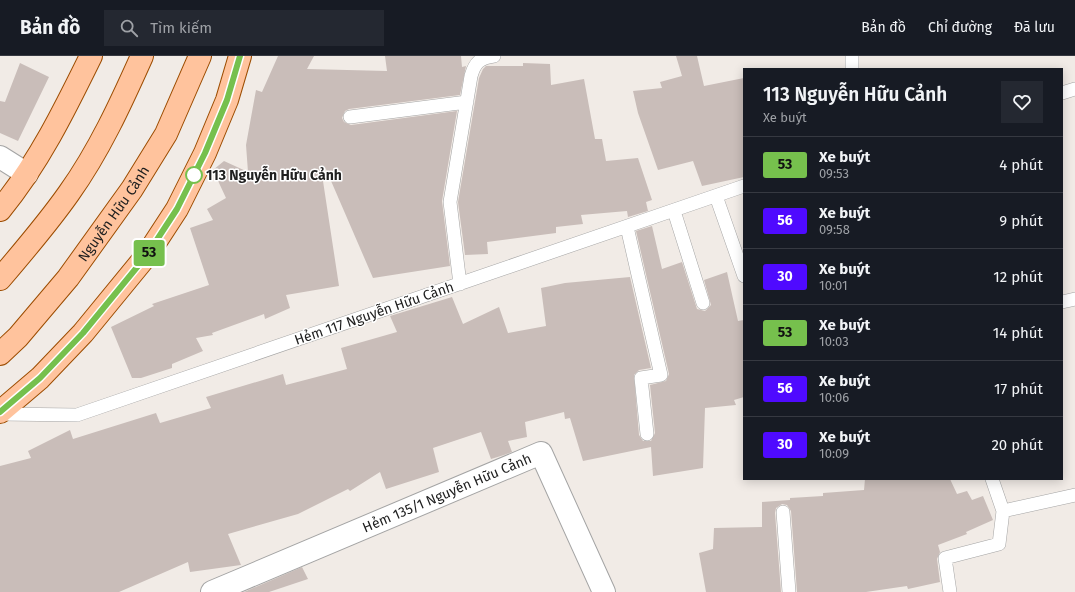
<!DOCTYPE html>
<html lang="vi">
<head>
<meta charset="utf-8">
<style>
	:root { --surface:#171b24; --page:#242831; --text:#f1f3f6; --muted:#9ea1a6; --line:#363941 }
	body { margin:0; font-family:"Fira Sans",sans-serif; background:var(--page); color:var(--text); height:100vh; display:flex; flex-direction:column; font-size:15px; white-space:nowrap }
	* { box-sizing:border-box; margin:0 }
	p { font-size:13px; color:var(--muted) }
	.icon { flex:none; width:22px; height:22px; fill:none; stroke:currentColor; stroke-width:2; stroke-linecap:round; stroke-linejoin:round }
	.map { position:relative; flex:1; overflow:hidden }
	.side { position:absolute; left:743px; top:12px; width:320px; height:412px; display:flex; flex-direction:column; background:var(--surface); border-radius:0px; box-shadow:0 2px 10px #0003 }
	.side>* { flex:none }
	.badge { padding:0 8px; border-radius:3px; font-size:14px; line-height:26px }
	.map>.badge { position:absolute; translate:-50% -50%; box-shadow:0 0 0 2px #fff }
	.round { display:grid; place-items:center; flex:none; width:42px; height:42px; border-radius:0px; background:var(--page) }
	.head { display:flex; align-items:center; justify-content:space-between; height:68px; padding:0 20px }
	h1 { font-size:19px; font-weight:600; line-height:30px }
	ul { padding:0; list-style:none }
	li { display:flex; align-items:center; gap:12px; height:56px; padding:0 20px; border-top:1px solid var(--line) }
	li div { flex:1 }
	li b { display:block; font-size:15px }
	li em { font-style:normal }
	li .badge { min-width:44px; font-weight:700; text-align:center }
	header { display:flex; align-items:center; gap:24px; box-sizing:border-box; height:56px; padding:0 20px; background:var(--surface); border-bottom:1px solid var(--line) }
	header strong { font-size:19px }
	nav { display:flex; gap:22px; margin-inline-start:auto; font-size:14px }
	.search { width:280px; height:36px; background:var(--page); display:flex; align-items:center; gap:10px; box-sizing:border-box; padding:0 14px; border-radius:0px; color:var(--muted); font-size:15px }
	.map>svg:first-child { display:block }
	.building { fill:#c9bdb9 }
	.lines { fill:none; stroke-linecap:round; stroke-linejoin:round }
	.lane-casing { stroke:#a4a4a4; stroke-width:14 }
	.street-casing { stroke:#a4a4a4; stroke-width:24 }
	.primary-casing { stroke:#9c4c00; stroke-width:24 }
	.lane { stroke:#fff; stroke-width:13 }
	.street { stroke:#fff; stroke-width:22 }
	.primary { stroke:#ffc39d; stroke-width:22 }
	.line-casing { stroke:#fff; stroke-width:9 }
	.line { stroke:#76c04d; stroke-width:6 }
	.stop-dot { fill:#fff; stroke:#76c04d; stroke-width:2 }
	.labels { text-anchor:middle; stroke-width:3; stroke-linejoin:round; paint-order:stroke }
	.stop-label { font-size:14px; font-weight:bold; fill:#202020; stroke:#fff; text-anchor:start }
	.street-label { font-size:14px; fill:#202020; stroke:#fff }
</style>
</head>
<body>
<header>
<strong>Bản đồ</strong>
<div class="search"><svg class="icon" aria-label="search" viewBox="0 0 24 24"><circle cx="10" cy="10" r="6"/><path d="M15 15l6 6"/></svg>Tìm kiếm</div>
<nav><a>Bản đồ</a><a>Chỉ đường</a><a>Đã lưu</a></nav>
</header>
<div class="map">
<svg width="1075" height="536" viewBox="0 0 1075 536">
	<rect width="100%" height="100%" fill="#f1ebe6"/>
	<path class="building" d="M278,0H314L307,13L387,15L385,0H461L462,11L466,10L460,39L349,53L345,55L342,62L344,66L351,69L457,55L442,145L450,210L373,222L325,111L321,112L339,230L286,239L290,252L265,263L264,258L212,277L213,279L196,282L203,295L172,308V312L141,322H132L111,271L154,250L152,248L209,229L190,172L213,164L207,153L226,142L213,114L224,105L248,116L246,89L256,34L262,36Z
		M676,0H697L704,30L744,22V121L702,130L693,105L658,114L638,57L633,35L662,32L660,26L682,20Z
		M20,7L49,21L18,85L0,77V45L5,46Z
		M523,7L550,8L551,29L584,23L595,83H602L606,105L638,102L652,144L646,146L648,155L628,161L627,155L581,159L583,168L556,171V177L487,186L488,198L465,199L458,146L479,22L483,13L486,10H523Z
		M652,170L662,213L682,206L697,253L705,255L711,249L704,224L727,216L738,265L744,264V341L734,344L736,349L705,352L703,412L653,420L651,391L583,405L570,362L565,363L564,356L525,366L527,381L508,385L512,396L504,399L491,403L481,376L433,392L439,416L386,433L380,416L350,435L348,433L298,458L228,478L241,509L190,516L188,506L119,536H0V410L31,402L28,395L70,374L73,383L156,357L160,367L211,352L206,341L283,318L286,329L347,313L341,292L397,276L390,260L452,241L463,268L499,251L508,277L546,270L541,232L565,227L630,221L651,312L639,314L634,319L639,379L643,385H651L655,377L650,329L666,325L669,318L636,175Z
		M865,423H950L957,438L967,435L972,444L983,440L993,464L966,476L967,478L938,489L940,496L937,503L940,526L908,533L907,530L866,536H797L791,455L787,449L782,448L776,452L775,457L781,536H706L699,497L713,493L714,472L762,471V446L790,444V442L823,440V437L864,434Z
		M302,511L308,523L269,536H244Z"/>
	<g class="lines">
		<defs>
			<path id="lane" d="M852,0V13
				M1062,37L1075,33
				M350,61L467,46
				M716,140L744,220
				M674,155L703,247
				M627,171L661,319L641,322L647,378
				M460,228L450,146L471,20C475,6 480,2 494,0
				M1062,246L1075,243
				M0,358L77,359L744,130
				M1003,455L1075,439
				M783,456L789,536
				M950,536L945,502L999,488L1003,455L992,423"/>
			<g id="street">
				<path d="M0,101L27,118"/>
				<path id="s1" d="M212,536L541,397L604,536"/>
			</g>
			<g id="primary">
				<path d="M0,154C38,108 65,53 91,0"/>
				<path d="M0,223C24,195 48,167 69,137C99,95 121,47 142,0"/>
				<path id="s2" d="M0,298L18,281L68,222L132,133L166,78L200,0"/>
				<path d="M0,356L40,322L83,277L147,199L177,153L205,97L227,44L240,0"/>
			</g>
		</defs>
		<use href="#lane" class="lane-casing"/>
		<use href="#street" class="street-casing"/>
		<use href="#primary" class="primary-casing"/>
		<use href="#lane" class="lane"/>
		<use href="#street" class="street"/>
		<use href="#primary" class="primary"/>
	</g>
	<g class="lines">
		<defs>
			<path id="line" d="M0,356L40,322L83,277L147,199L177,153L205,97L227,44L240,0"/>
		</defs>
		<use href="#line" class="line-casing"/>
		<use href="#line" class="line"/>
	</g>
	<circle class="stop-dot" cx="194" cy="119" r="8"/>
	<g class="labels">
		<g class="stop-label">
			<text x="206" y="124">113 Nguyễn Hữu Cảnh</text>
		</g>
		<g class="street-label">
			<text dy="5" stroke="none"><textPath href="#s2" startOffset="181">Nguyễn Hữu Cảnh</textPath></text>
			<text transform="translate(374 257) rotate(-19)" y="5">Hẻm 117 Nguyễn Hữu Cảnh</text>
			<text dy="5" stroke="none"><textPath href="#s1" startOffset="255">Hẻm 135/1 Nguyễn Hữu Cảnh</textPath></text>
		</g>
	</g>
</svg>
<b class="badge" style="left:149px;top:197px;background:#76c04d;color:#111">53</b>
<section class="side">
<div class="head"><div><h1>113 Nguyễn Hữu Cảnh</h1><p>Xe buýt</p></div><a class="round"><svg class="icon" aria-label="heart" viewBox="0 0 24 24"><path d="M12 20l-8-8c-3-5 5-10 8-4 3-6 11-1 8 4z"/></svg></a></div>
<ul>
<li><span class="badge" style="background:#76c04d;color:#111">53</span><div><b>Xe buýt</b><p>09:53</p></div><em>4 phút</em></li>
<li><span class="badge" style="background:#4f0aff;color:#fff">56</span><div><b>Xe buýt</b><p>09:58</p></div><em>9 phút</em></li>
<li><span class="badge" style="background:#4f0aff;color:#fff">30</span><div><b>Xe buýt</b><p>10:01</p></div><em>12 phút</em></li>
<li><span class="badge" style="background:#76c04d;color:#111">53</span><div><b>Xe buýt</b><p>10:03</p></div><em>14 phút</em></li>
<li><span class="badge" style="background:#4f0aff;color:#fff">56</span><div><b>Xe buýt</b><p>10:06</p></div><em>17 phút</em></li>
<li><span class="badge" style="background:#4f0aff;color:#fff">30</span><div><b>Xe buýt</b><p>10:09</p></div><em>20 phút</em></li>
</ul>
</section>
</div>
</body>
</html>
